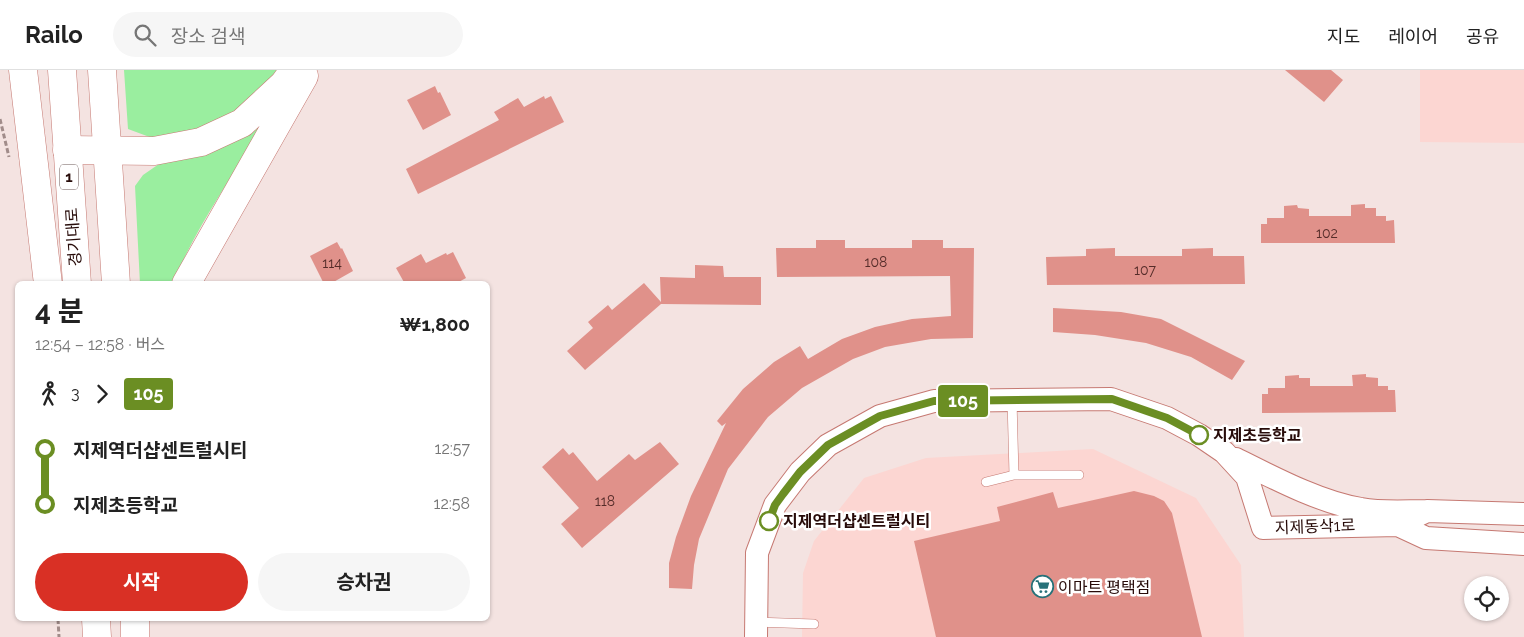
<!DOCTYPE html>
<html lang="ko">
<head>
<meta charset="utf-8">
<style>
	:root { --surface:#fff; --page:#f6f6f6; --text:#222; --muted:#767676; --line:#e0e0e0; --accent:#d93025 }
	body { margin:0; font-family:Raleway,"Noto Sans KR",sans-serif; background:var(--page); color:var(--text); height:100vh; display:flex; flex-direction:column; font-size:19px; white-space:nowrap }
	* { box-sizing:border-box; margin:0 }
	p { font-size:16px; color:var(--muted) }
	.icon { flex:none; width:28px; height:28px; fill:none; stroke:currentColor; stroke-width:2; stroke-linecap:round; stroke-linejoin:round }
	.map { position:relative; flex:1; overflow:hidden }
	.drawer { position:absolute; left:15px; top:211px; width:475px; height:340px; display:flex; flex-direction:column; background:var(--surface); border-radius:8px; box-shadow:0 1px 4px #0004 }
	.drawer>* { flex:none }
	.badge { padding:0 10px; border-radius:4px; font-size:18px; line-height:32px }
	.controls { position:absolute; left:1464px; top:506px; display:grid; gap:10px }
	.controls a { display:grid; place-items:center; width:45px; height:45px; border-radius:50%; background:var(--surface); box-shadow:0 1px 4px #0004; font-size:25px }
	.map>.badge { position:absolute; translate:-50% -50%; box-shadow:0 0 0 2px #fff }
	.legs { display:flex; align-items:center; gap:8px; height:55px; padding:0 20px; font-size:16px }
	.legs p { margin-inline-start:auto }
	.headline { display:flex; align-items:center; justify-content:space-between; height:85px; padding:0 20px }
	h1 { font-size:28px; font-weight:700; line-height:38px }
	.primary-button { display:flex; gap:10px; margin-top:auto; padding:10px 20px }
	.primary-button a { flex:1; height:58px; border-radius:30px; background:var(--accent); color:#fff; font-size:20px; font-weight:700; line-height:58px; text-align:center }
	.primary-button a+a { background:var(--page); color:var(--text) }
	ul { padding:0 20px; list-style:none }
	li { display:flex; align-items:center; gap:18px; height:55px; font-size:19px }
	li i { display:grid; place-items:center; width:8px; height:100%; margin:0 6px; background:currentColor }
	li i::after { content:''; width:12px; height:12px; margin:-6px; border:4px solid; border-radius:50%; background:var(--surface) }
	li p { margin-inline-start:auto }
	li:first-child i { background:linear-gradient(#0000 50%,currentColor 0) }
	li:last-child i { background:linear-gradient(currentColor 50%,#0000 0) }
	header { display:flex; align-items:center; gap:30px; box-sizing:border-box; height:70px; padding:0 25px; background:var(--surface); border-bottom:1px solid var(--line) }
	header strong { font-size:24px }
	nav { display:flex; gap:28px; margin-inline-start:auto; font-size:18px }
	.search { width:350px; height:45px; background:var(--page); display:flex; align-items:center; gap:12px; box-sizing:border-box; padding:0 18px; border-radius:28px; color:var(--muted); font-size:19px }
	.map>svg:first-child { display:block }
	.built { fill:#fcd6d2 }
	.green { fill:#9aee9f }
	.building { fill:#e0918a }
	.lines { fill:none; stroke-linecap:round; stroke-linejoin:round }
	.service-casing { stroke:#c67972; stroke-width:10 }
	.tertiary-casing { stroke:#c67972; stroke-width:24 }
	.primary-casing { stroke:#c67972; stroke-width:29 }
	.trunk-casing { stroke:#c67972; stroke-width:29 }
	.path { stroke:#a18c8a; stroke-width:3; stroke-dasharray:5 2.5; stroke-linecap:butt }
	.service { stroke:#fff; stroke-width:9 }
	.tertiary { stroke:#fff; stroke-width:22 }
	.primary { stroke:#fff; stroke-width:28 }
	.trunk { stroke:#fff; stroke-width:28 }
	.line-1-casing { stroke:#fff; stroke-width:11 }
	.line-1 { stroke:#6b8e23; stroke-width:8 }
	.stop-1-dot { fill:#fff; stroke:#6b8e23; stroke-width:2.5 }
	.labels { text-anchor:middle; stroke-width:5; stroke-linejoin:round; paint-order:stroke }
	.number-label { font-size:14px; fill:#552c29 }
	.shield { fill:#fff; stroke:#685453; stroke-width:1 }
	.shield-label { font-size:15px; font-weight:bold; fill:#270b09 }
	.street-label { font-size:16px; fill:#270b09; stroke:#fff }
	.stop-label { font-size:16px; font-weight:bold; fill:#270b09; stroke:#fff; text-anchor:start }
	.poi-label { font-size:16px; fill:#270b09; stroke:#fff; text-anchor:start }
</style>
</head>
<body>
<header>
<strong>Railo</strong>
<div class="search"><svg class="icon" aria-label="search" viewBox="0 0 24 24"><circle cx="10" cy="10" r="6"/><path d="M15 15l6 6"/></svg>장소 검색</div>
<nav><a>지도</a><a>레이어</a><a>공유</a></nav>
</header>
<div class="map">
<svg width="1524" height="567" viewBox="0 0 1524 567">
	<rect width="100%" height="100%" fill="#f4e3e1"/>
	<path class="built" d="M1420,0H1524V73L1420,72Z
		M1093,379L1196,428L1241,495L1244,567H802L803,503L814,471L864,408L926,388Z"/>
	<path class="green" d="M124,0H286L233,49L192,67L155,69L128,59Z
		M263,51C235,106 195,156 173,214H140L135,116L143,105L159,94Z"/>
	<path class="building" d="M1285,0H1331L1343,10L1324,32Z
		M435,16L438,23L440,22L451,45L423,60L407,30Z
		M544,26L545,29L551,26L564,52L418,124L406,99L499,50L494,42L518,28L524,37Z
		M1365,134V138H1376V146H1386V151L1394,150L1395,173H1261V154H1267V148H1284V136L1297,135L1298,138L1309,139V146H1351V135Z
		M816,170H845V178H912V170H943V178H974L973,268L931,269L885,277L853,289L802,318L768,347L728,399L699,469L694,495L692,519L669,518V493L676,467L691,426L726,353L722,356L717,351L743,319L774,292L800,276L808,289L842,269L875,257L912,249L951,246L950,206L777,207L776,178H816Z
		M337,172L341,179L342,178L353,201L330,214H324L310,186Z
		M1115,178V186H1182V179L1213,178V186H1244L1245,214L1047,215L1046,187L1086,186V179Z
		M453,182L466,208L455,214H405L396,198L421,184L426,193L446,183L447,185Z
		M695,195L723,196L724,207H761V235L661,234L585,300L567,281L593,258L588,252L608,235L612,240L644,213L661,232L660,207L695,208Z
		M1053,238L1121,242L1161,249L1245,291L1232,310L1191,287L1146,273L1095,265L1053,262Z
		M1366,304V307L1378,308V316H1388V320H1395L1396,342L1262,343V324H1268V318H1285V306L1299,305V308H1310V316H1353L1352,305Z
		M660,372L679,394L582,478L561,454L579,438L542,397L563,378L569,385L573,382L597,411L629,384L635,390Z
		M1134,421L1154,426L1164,431L1172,443L1202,567H936L914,471L1000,451L997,437L1053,422L1058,438Z"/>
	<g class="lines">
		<defs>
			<path id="service" d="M1012,330L1014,405
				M986,412L1014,405H1079
				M756,552L814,554"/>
			<path id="tertiary" d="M1236,389C1272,407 1321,433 1361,439C1382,443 1405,441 1427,441
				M1414,447L1427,441L1524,444
				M756,567L757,483L775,435L800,402L828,375L880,346L934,331L1111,329L1167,348L1199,365L1224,382L1247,407L1263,458L1398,455L1426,468L1524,474"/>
			<path id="primary" d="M62,0L77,214
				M102,0L116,214
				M96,549L97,567
				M135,549V567"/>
			<path id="trunk" d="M23,0L48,214
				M67,80L154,81L201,72L242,53L284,14L294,0
				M186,214L304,6"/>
		</defs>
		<use href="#service" class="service-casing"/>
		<use href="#tertiary" class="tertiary-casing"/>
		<use href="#primary" class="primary-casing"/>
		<use href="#trunk" class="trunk-casing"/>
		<path class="path" d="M0,49L9,87
			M58,549L59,567"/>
		<use href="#service" class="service"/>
		<use href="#tertiary" class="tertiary"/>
		<use href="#primary" class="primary"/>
		<use href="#trunk" class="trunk"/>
	</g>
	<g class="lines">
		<defs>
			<path id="line-1" d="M769,451L775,435L783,424L800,402L828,375L880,346L934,331L1112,329L1167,348L1199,365"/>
		</defs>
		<use href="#line-1" class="line-1-casing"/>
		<use href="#line-1" class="line-1"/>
	</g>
	<defs>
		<symbol id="supermarket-ring" viewBox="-11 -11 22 22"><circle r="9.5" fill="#fff" stroke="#277179" stroke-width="1.5"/><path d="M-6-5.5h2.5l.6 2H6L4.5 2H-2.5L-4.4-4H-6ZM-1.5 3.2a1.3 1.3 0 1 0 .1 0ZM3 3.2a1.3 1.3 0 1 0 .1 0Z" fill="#277179"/></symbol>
	</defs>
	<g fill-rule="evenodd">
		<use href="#supermarket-ring" x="1030" y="504" width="25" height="25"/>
	</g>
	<g class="stop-1-dot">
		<circle cx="1199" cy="365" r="9"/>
		<circle cx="769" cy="451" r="9"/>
	</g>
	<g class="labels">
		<g class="number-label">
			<text x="1327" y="168">102</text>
			<text x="876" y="197">108</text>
			<text x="332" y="198">114</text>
			<text x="1145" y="205">107</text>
			<text x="605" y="436">118</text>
		</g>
		<rect class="shield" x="60" y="94.5" width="18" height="25" rx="4"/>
		<g class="shield-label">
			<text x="69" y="112">1</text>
		</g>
		<g class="street-label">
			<text transform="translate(73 167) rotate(-94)" y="6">경기대로</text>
			<text transform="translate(1315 456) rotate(-2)" y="6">지제동삭1로</text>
		</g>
		<g class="stop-label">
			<text x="1213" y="371">지제초등학교</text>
			<text x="783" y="457">지제역더샵센트럴시티</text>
		</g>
		<g class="poi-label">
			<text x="1058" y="523">이마트 평택점</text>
		</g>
	</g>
</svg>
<div class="controls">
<a><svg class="icon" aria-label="locate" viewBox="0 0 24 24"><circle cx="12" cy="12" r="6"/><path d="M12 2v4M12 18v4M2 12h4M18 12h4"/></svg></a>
</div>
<b class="badge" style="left:963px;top:331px;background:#6b8e23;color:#fff">105</b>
<section class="drawer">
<div class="headline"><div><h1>4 분</h1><p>12:54 – 12:58 · 버스</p></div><b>₩1,800</b></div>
<div class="legs"><svg class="icon" aria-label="walk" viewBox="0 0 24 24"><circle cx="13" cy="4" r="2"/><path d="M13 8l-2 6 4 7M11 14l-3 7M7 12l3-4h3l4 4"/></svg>3<svg class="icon" aria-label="forward" viewBox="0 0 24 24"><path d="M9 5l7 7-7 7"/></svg><b class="badge" style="background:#6b8e23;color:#fff">105</b></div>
<ul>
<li><i style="color:#6b8e23"></i><b>지제역더샵센트럴시티</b><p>12:57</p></li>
<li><i style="color:#6b8e23"></i><b>지제초등학교</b><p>12:58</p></li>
</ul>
<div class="primary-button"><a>시작</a><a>승차권</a></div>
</section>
</div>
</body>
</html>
